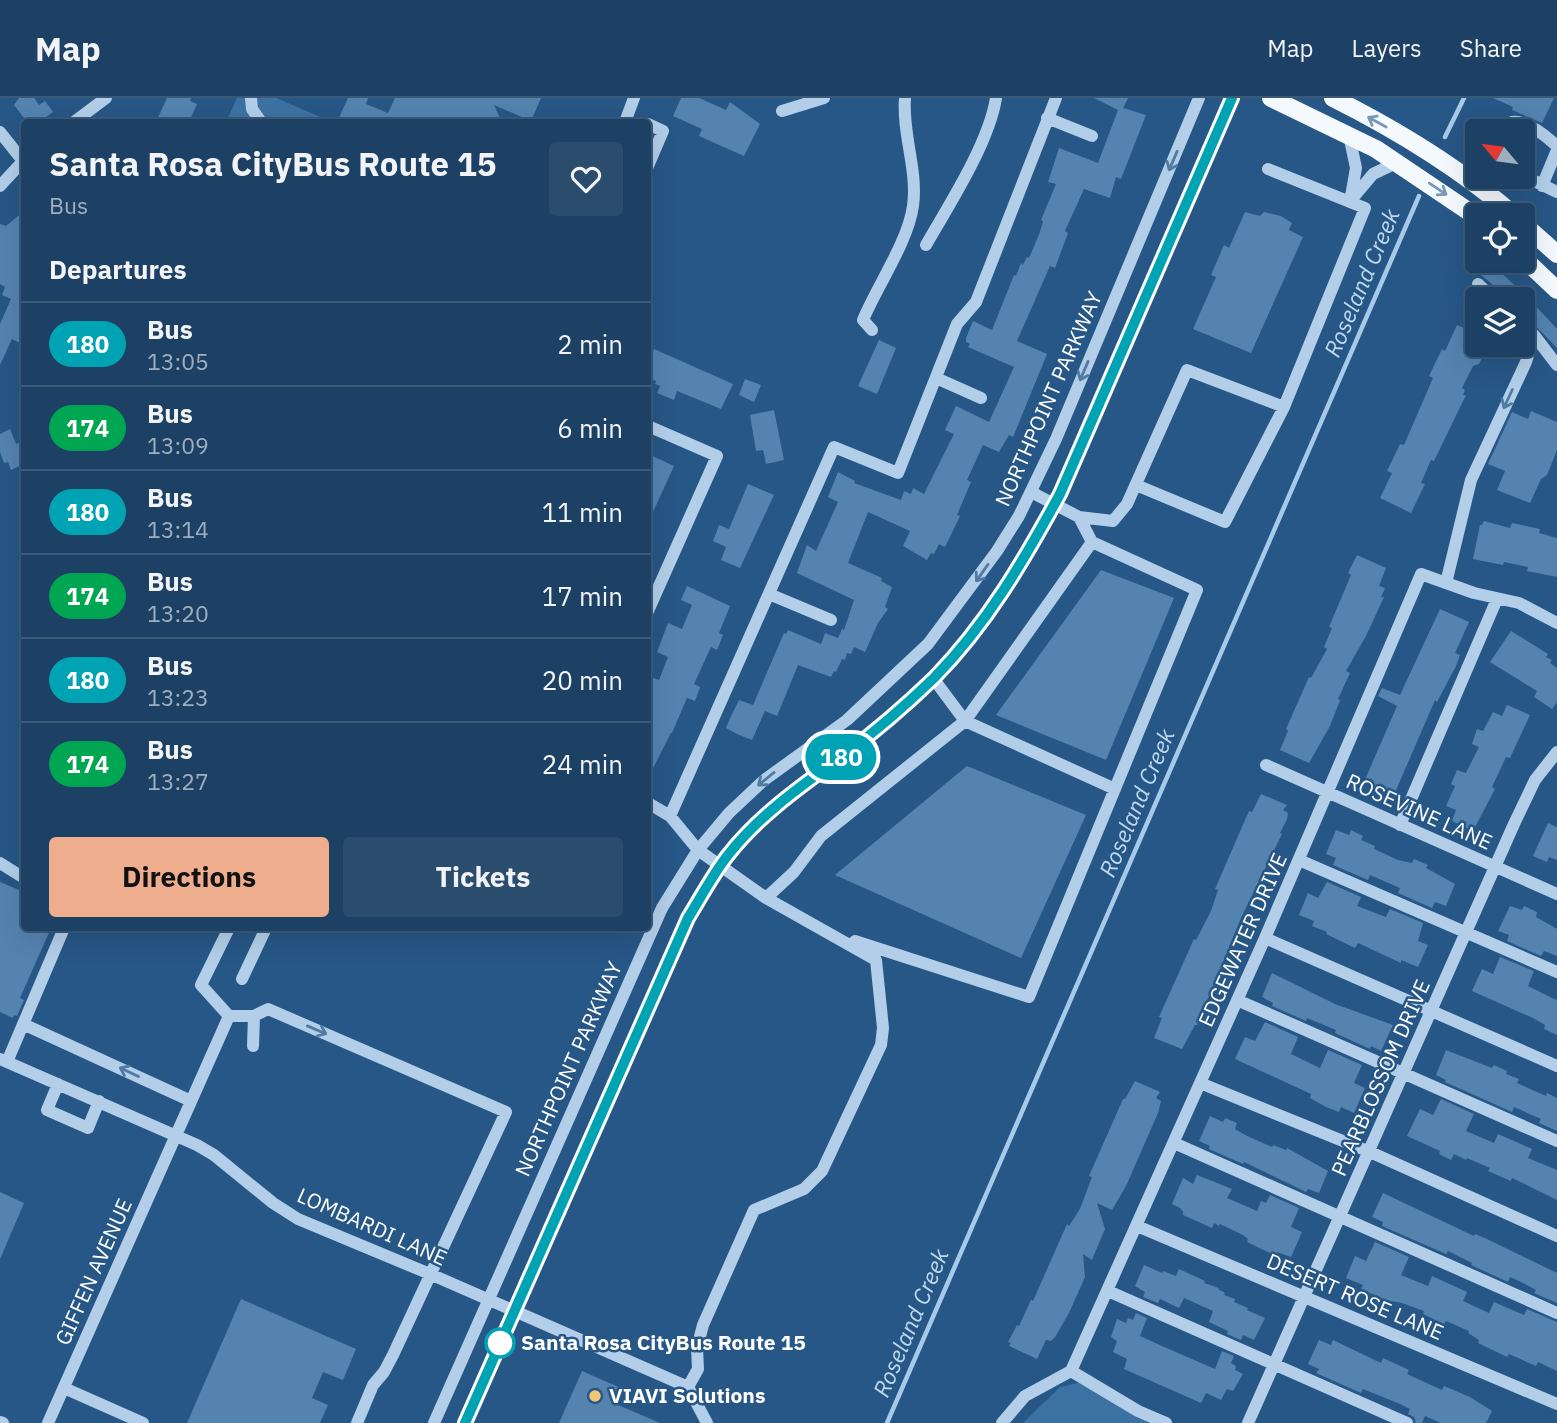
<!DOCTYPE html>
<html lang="en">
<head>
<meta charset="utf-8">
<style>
	:root { --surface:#1d4164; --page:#2a4c6d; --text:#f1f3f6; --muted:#a0afbf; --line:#3b5a78; --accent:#eead8d }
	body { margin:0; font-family:"IBM Plex Sans",sans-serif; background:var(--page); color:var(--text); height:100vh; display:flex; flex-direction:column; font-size:26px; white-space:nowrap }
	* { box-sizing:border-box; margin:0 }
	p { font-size:23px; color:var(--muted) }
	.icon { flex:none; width:38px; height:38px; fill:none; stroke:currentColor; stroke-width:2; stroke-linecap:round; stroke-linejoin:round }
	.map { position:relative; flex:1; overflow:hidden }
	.drawer { position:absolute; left:21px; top:21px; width:630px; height:812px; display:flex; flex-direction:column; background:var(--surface); border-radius:7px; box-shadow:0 7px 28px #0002,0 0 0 2px var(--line) }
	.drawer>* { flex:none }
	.badge { padding:0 14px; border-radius:23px; font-size:24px; line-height:46px }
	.needle { width:46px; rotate:299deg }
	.fabs { position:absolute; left:1465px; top:21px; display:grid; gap:14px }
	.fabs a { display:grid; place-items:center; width:70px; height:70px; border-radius:7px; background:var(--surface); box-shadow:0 7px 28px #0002,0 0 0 2px var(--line); font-size:35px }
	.map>.badge { position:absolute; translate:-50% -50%; box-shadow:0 0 0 4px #fff }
	h2 { padding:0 28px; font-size:26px; line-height:63px }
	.round { display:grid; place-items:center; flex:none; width:74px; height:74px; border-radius:7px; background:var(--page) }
	.headline { display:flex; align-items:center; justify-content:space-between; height:119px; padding:0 28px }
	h1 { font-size:33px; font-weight:700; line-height:52px }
	.button { display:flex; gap:14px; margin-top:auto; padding:14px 28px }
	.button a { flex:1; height:80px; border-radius:7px; background:var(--accent); color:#111; font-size:28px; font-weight:700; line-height:80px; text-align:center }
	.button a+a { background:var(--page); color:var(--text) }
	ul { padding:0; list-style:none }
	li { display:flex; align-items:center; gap:21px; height:84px; padding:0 28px; border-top:2px solid var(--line) }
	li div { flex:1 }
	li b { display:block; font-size:26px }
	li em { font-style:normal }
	li .badge { min-width:77px; font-weight:700; text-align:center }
	header { display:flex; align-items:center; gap:42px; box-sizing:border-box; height:98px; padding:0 35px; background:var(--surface); border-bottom:2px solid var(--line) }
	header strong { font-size:33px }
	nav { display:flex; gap:38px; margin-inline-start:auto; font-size:24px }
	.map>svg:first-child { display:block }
	.green { fill:#3c72a3 }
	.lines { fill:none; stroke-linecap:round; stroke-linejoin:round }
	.stream { stroke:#a7cae9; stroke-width:4.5 }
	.building { fill:#5483b0 }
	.minor { stroke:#b2cee8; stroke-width:12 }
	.major { stroke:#f4f9fe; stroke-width:18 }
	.oneway { stroke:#7998b6 }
	.oneway2 { stroke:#517ba3 }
	.line-casing { stroke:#fff; stroke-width:16 }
	.line { stroke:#00a3b4; stroke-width:10 }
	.stop-dot { fill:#fff; stroke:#00a3b4; stroke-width:3.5 }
	.poi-dot { fill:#f0c578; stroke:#275786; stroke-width:2.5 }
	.labels { text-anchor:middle; stroke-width:5; stroke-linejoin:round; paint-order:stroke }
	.street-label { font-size:21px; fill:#fff; stroke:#275786 }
	.stop-label { font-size:21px; font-weight:bold; fill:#fff; stroke:#275786; text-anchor:start }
	.poi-label { font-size:21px; font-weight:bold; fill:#fff; stroke:#275786; text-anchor:start }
	.water-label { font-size:23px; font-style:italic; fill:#bed8ef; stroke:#275786 }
</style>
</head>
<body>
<header>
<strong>Map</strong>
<nav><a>Map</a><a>Layers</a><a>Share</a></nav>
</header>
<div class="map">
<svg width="1557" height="1325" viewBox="0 0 1557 1325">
	<rect width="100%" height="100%" fill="#275786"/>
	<path class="green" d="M237,0H276L330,23L226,24Z
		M1082,1284L1154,1325H1023L1060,1289Z"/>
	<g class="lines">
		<path class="stream" d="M1445,39L1464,0
			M887,1325L1419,98"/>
	</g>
	<path class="building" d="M19,0H34L39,7L45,3L53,14L39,24H27L14,7Z
		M167,0H191L190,3L197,6L189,24H156Z
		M348,0H368L366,6L388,15L395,0H541L531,23L494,7L502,24H337Z
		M681,0H699L726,12L730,4L760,26L744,58L699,38L702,31L673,18Z
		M1094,0H1128L1123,10L1146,17L1121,81L1116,79L1110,100L1084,91L1065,133L1068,135L1055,170L1050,168L1017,243L1047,256L1013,339L1009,337L999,354L983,347L967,382L971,384L957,417L960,418L945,449L939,446L934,456L931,455L927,462L903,448L910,433L868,414L848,465L882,480L881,483L892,489L885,509L888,511L878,525L865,554L854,549L851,556L847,555L845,562L842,561L836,574L834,573L831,579L798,567L777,618L765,613L752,642L737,636L726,630L731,618L739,602L753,607L784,535L786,536L788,532L821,546L825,535L838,540L842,531L844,532L854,502L797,475L807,447L816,453L838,404L828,399L838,374L855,383L854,385L901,402L904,393L911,396L913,390L924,396L954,336L945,332L956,308L989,324L1014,269L968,249L970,246L966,244V240L973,223L992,232L1014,177L1016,178L1021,165L1023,167L1027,159L1029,160L1040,134L1043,123L1041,122L1056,86L1048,84L1059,50L1098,65L1118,12Z
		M1493,0H1554L1542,25L1512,12L1513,9Z
		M24,113V247L12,241L0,267V226L11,201L2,197L5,189L0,186V126L6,128Z
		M1245,114L1260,118L1264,114L1281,118L1292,125L1289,132L1303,139L1251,255L1193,231L1216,179L1211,177L1224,147L1229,150Z
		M1492,166L1532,204L1557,231V250L1522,214V201H1510L1481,177Z
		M1457,227L1477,236V247H1488L1479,266L1473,268L1462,290L1465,292L1463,297H1466L1434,363L1431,362L1421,385L1425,386L1411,415L1380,400L1392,375L1387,373L1400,346L1404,347L1433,280L1429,278L1442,251L1445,253Z
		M879,242L896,250L877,296L858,288Z
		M654,251L733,286L721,311L677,293L674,302L657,295L660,288L655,286L656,283L648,280V268Z
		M745,281L761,287L754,304L739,297Z
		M774,312L784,362L766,366L763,352L756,353L750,317Z
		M1531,313L1557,324V352L1547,377L1541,381L1530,405L1497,392L1505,373L1488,366L1512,314L1528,321Z
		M10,331L16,346L24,343V366L11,372L8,364L4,365L0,354V336Z
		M648,356L674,368L648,425Z
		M748,386L774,397L740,470L721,462L726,449L713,443L719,427L729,431Z
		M1484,423L1510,430L1512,425L1540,431L1539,435L1557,440V479L1527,473L1528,469L1504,464L1503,467L1473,461L1480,427H1482Z
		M1357,457L1386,470L1379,488L1385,490L1381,499H1384L1366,538L1346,573L1350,575L1338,601L1340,602L1330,628L1309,665L1280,652L1288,633L1286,631L1309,579L1311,580L1327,551L1324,549L1332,530L1329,529L1351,477L1348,475Z
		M1101,472L1174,500L1106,662L996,617Z
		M687,488L730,508L719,535L723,537L717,552L711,549L694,586L700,589L695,603L687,600L672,635H671L648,680V578L659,582L668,559L657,554L668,525L682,531L692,507L681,502Z
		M1440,511L1469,524L1455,555L1460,557L1456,568L1437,604L1435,602L1394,697L1364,684L1397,608L1378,598L1382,590L1400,597Z
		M1511,533L1548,556L1546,559L1552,562L1550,565L1557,570V604L1552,611L1534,599L1537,593L1490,564Z
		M1507,607L1530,617L1510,660L1506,659L1492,689L1495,691L1473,733L1452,723L1456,712L1446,708L1455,688L1451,686L1457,672L1466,675L1479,649L1472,646L1477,631L1483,633L1493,614L1502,618Z
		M967,668L1086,717L1021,860L835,777Z
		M1261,696L1287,707L1283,712L1288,715L1287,721L1280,735L1282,736L1241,820L1197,927H1195L1182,951L1154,940L1162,920L1159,919L1194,841L1196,842L1211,813L1218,792L1215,791L1249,713L1252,714Z
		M1548,725L1557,729V762L1549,759L1547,764L1533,758Z
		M1336,732L1349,737L1351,732L1363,738L1361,742L1375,748L1374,751L1398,762L1412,765L1414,761L1428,767L1426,770L1455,786L1446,808L1435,804L1432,810L1398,795L1400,790L1370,777L1368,782L1333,767L1336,760L1326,756Z
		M0,784L24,794V830H51L20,900L24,902L17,918L14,917L13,920L0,914Z
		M1327,784L1361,799L1357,808L1386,819L1390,811L1423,825L1418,843L1428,847L1418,869L1401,862V865L1358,845L1355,850L1326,836L1327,834L1312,828L1314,823L1299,817L1308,795L1318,800Z
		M1510,808L1522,812L1524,808L1537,814L1536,819L1557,831V858L1544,853L1541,858L1507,843L1509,837L1498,833Z
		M1500,859L1534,873L1528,888L1556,902L1557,900V937L1544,931L1545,927L1533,920L1472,893L1482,871L1493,876Z
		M1272,875L1335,906L1393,927L1381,953L1371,948L1370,951L1335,935L1336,932L1307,920L1306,923L1272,908L1273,905L1262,899Z
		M1265,924L1298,939L1291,956L1320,970L1328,952L1362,967L1354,985L1365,990L1354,1015L1341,1009L1339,1014L1326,1009L1310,1000L1311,996L1235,961L1245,939L1255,943Z
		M1446,952L1492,970L1494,967L1507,973L1506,976L1519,981L1517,985L1546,998L1547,995L1557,1000V1033L1539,1025L1541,1021L1514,1009L1512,1014L1445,984L1446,982L1436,977Z
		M1135,983L1160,994L1156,1000L1161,1003L1158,1015L1126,1088L1112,1112L1097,1105L1105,1131L1096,1152L1092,1162L1083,1156L1085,1179L1069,1215L1055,1239L1051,1243L1046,1242L1037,1261L1009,1248L1011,1245L1008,1244L1017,1227L1019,1228L1031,1202L1033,1203L1067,1126L1069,1128L1080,1111L1092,1079L1089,1078L1123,1001H1125Z
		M1441,1001L1474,1016L1466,1033L1494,1045L1498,1036L1532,1051L1528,1060L1557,1072V1102L1512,1080L1511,1083L1488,1073L1490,1070L1467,1060L1466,1062L1454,1056L1451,1062L1439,1056L1440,1053L1407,1038L1420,1011L1433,1017Z
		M1210,1018L1223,1024L1225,1020L1237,1025L1235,1031L1247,1038L1272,1049L1273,1047L1286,1052L1287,1050L1328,1073L1319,1095L1308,1091L1306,1094L1244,1064L1243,1066L1209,1051L1210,1048L1199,1043Z
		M1197,1077L1232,1091L1227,1100L1257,1113L1261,1103L1266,1105L1270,1097L1299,1110L1291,1129L1302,1134L1291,1159L1277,1154L1276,1158L1247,1144L1248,1141L1243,1137L1220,1126L1219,1128L1214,1125L1212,1130L1183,1117V1114L1180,1110L1172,1106L1183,1080L1193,1086Z
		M0,1094L24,1105L0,1161Z
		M1383,1095L1474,1138L1475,1136L1487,1141L1557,1175V1205L1534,1195L1536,1192L1521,1184L1510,1179L1508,1184L1471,1167L1472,1165L1448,1153L1446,1156L1382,1128L1383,1124L1372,1119Z
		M1375,1144L1409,1159L1401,1177L1428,1188L1432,1178L1467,1194L1463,1203L1489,1215L1494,1204L1524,1217L1527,1211L1557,1224V1273L1538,1264L1536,1268L1509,1256L1507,1259L1478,1245L1479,1242L1468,1235L1469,1233L1446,1223L1444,1226L1423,1216L1424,1213L1402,1205L1386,1202L1361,1191L1363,1187L1346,1180L1355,1158L1366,1163Z
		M1144,1167L1162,1175L1163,1173L1176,1178L1179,1171L1205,1183L1204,1185L1219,1190L1218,1191L1225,1195L1224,1197L1235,1201L1234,1204L1248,1210L1247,1212L1265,1220L1254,1242L1243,1237L1241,1242L1227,1236L1228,1233L1209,1224L1213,1213L1184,1200L1179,1210L1160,1201L1158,1205L1143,1199L1145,1194L1135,1188Z
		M241,1201L356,1251L343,1282L323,1274L312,1300L328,1307L320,1325H187Z
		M1136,1215L1147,1220L1140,1238L1162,1248L1215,1271L1222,1253L1234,1258L1231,1265L1236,1268L1235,1272L1243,1276L1233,1293L1227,1291L1221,1302L1206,1295L1201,1305L1124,1271L1127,1261L1113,1254L1117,1243L1111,1239L1117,1221L1126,1225L1128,1220L1133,1222Z
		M1319,1242L1331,1247L1333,1242L1381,1265L1383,1260L1409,1272L1407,1276L1442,1292L1444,1288L1470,1299L1492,1313L1486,1325H1441L1425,1318L1422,1325H1416L1414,1319L1408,1316L1410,1311L1400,1306L1363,1291L1361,1295L1316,1275L1319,1271L1308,1266Z
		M582,1273L623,1291L616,1306L660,1325H559Z"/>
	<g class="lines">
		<path class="minor" d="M251,0L252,11L261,24
			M782,13L824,0
			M1047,20L1092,38
			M74,24L106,0
			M625,24L634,0
			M648,26L663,33L648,68
			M1505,33L1512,24C1526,22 1546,38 1557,48
			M0,34L23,63
			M1349,37L1356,70L1350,104
			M1522,77L1557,94
			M0,88L24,62
			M1542,88L1557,52
			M1352,101L1373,76L1398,64
			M926,147C949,107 989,45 996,0
			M1478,186L1494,201
			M1522,227L1534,237L1557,267
			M872,232L863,222C877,188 908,144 913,108C918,72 902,36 905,0
			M936,280L981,300
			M648,328L717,358L648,513
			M1136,387L1225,424L1284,309
			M1079,419L1113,423L1127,406L1187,272L1284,309L1365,110L1268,71
			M1446,485L1471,382L1526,264L1534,237
			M769,496L831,522
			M933,580L965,623L1092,444L1079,419L1031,394
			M1266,667L1557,796
			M648,705L670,718L698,752L766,800L876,862L883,930L881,947L822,1073L804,1091L754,1112L703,1227L697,1250L698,1271L688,1289
			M670,718L834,349L898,375L957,226L976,204L1056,0
			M1400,727L1497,501
			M1299,762L1557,874
			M0,765L24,780
			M766,800L794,774L821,738L965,623L1115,691
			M1265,840L1557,968
			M855,843L1029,899L1197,492L1092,444
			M242,881L266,830
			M1237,902L1557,1043
			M229,918H254L268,911L506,1014L393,1257L384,1274L373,1287L357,1325
			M23,926L191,1003
			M253,948L254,918
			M0,961L197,1047L214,1057L273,1105L298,1121L430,1176L688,1289
			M7,964L64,830
			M1200,985L1370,1054L1557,1138
			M58,986L47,1012L88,1030L99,1003
			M1174,1045L1557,1215
			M1137,1128L1557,1306
			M1108,1193L1407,1325
			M1071,1273L1138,1313L1166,1325
			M688,1289L707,1325
			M64,1290L143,1325
			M0,1324L3,1325
			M48,1325L229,918L201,887L229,830
			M434,1325L662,810L698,752L729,715L763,683L847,622L928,546L997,453L1019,418L1056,341L1199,0
			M465,1325L688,820C701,799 713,776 728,757C761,715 807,685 849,653C879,631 908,606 934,580C986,526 1024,462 1061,396L1232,0
			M1002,1325L1025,1298L1071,1273L1265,840L1421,476L1474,495L1519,505L1557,525
			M1248,1325L1514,726L1535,682L1557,654"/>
		<path class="major" d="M1271,0L1376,51L1477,119
			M1333,0C1397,32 1459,70 1514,117
			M1522,125L1557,156
			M1522,159L1557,192"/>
	</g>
	<defs><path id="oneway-shaft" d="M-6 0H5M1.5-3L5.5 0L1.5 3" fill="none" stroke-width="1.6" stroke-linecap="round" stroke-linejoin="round" transform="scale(1.75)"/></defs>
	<g class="oneway">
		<use href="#oneway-shaft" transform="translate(1377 24) rotate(-151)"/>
		<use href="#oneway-shaft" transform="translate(1438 91) rotate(34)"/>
	</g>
	<g class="oneway2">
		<use href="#oneway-shaft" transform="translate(1173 63) rotate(113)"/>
		<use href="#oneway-shaft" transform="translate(1084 273) rotate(113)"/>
		<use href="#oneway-shaft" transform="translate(1508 301) rotate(115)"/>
		<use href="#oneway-shaft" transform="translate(982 475) rotate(125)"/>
		<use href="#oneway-shaft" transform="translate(766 681) rotate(141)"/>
		<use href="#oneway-shaft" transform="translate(317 932) rotate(23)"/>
		<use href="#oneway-shaft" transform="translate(129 974) rotate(-155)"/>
	</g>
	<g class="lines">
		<defs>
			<path id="line" d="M465,1325L688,820C701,799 713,776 728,757C760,716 804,686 845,656C876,633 906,607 934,580C987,526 1024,462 1060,396L1232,0"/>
		</defs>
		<use href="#line" class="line-casing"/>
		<use href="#line" class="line"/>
	</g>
	<circle class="stop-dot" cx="500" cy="1245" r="14"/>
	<circle class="poi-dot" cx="595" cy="1298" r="7"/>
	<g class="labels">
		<g class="street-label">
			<text transform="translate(1049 301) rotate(-66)" y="7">NORTHPOINT PARKWAY</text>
			<text transform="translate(1419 714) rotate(24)" y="7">ROSEVINE LANE</text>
			<text transform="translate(1243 842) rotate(-66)" y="7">EDGEWATER DRIVE</text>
			<text transform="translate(569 971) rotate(-66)" y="7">NORTHPOINT PARKWAY</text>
			<text transform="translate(1381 980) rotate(-66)" y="7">PEARBLOSSOM DRIVE</text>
			<text transform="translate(372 1129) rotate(24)" y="7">LOMBARDI LANE</text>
			<text transform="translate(94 1174) rotate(-66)" y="7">GIFFEN AVENUE</text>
			<text transform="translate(1355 1199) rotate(23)" y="7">DESERT ROSE LANE</text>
		</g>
		<g class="stop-label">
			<text x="521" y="1252">Santa Rosa CityBus Route 15</text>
		</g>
		<g class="poi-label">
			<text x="609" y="1305">VIAVI Solutions</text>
		</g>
		<g class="water-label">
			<text transform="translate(1362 185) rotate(-67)" y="8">Roseland Creek</text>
			<text transform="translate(1137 705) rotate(-67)" y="8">Roseland Creek</text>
			<text transform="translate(911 1225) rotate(-67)" y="8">Roseland Creek</text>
		</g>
	</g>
</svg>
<div class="fabs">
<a><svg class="needle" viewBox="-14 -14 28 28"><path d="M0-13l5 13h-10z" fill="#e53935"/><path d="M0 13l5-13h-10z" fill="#a0afbf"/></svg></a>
<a><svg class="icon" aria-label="locate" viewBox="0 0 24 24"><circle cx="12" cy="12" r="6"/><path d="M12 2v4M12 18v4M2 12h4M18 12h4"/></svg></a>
<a><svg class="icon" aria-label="layers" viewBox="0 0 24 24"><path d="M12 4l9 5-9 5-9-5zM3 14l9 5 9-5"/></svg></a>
</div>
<b class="badge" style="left:841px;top:659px;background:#00a3b4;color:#fff">180</b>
<section class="drawer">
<div class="headline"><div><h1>Santa Rosa CityBus Route 15</h1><p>Bus</p></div><a class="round"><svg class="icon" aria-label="heart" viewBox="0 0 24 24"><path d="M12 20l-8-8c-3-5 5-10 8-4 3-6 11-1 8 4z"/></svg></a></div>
<h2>Departures</h2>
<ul>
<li><span class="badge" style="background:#00a3b4;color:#fff">180</span><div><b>Bus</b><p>13:05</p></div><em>2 min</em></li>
<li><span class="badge" style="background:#00a651;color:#fff">174</span><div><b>Bus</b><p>13:09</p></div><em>6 min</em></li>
<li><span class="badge" style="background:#00a3b4;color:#fff">180</span><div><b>Bus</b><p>13:14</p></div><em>11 min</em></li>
<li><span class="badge" style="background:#00a651;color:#fff">174</span><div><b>Bus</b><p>13:20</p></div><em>17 min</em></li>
<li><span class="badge" style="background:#00a3b4;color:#fff">180</span><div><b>Bus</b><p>13:23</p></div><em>20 min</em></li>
<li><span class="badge" style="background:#00a651;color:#fff">174</span><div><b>Bus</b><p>13:27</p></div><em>24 min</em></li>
</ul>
<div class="button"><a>Directions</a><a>Tickets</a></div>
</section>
</div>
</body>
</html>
